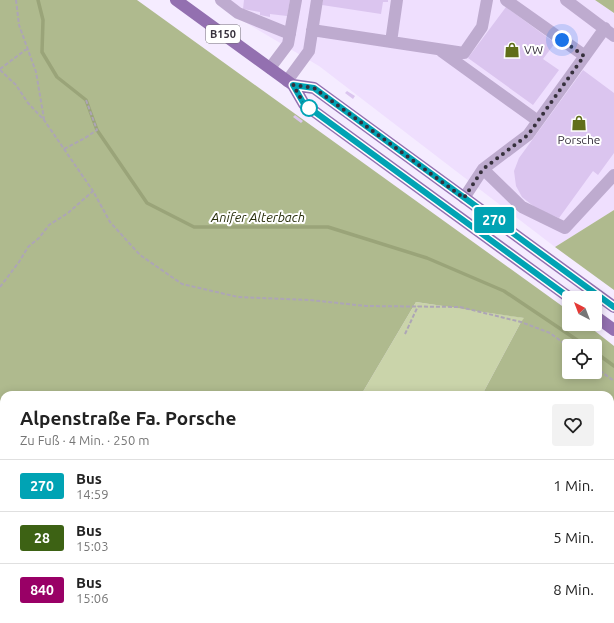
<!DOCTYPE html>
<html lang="de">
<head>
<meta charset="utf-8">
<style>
	:root { --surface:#fff; --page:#f2f2f2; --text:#222; --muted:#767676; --line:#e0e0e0 }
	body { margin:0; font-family:Ubuntu,sans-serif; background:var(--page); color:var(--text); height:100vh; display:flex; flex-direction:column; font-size:15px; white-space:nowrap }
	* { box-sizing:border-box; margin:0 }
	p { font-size:13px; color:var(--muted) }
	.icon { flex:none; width:22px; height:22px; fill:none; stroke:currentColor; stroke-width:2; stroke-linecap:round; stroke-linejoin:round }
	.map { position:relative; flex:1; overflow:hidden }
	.sheet { position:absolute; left:0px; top:391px; width:614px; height:232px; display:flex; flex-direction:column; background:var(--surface); border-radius:12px 12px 0 0; box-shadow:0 2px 10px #0003 }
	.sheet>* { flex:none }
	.badge { padding:0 8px; border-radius:3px; font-size:14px; line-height:26px }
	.needle { width:26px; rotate:318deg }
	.controls { position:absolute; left:562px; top:291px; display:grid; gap:8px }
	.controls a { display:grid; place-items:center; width:40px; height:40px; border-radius:4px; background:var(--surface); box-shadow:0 2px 10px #0003; font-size:20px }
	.you { position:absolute; width:20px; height:20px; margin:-10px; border:3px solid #fff; border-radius:50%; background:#1a73e8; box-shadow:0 0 0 6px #1a73e833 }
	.map>.badge { position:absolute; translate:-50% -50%; box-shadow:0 0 0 2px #fff }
	.round { display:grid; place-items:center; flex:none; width:42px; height:42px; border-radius:4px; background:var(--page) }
	.headline { display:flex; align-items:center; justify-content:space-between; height:68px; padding:0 20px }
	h1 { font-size:19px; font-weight:700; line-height:30px }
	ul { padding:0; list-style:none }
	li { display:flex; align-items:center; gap:12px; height:52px; padding:0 20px; border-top:1px solid var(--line) }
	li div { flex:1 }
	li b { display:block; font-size:15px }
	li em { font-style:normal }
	li .badge { min-width:44px; font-weight:700; text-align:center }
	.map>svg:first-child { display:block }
	.built { fill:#efdffe }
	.green { fill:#cad4aa }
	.forest { fill:#afba8e; fill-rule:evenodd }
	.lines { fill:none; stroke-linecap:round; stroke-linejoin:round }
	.stream { stroke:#9aa479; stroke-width:3.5 }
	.building { fill:#dbc5ef }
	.path { stroke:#ada5b6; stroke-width:2; stroke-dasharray:4 2; stroke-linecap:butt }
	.minor { stroke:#beabcf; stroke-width:12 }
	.major { stroke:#9370b0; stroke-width:12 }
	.line-casing { stroke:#fff; stroke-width:9 }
	.line { stroke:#00a3b4; stroke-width:6 }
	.walk { stroke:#36303c; stroke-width:4; stroke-dasharray:0 7.2 }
	.stop-dot { fill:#fff; stroke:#00a3b4; stroke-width:2 }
	.labels { text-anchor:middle; stroke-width:4; stroke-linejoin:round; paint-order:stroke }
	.shield { fill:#fff; stroke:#726e76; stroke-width:1 }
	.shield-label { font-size:11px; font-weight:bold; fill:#36303c }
	.poi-label { font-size:12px; fill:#36303c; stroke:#fff; text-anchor:start }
	.water-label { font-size:13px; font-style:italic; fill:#282e0b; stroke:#fff }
</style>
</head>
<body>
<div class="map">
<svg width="614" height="623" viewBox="0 0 614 623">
	<rect width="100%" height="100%" fill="#f5ecff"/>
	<path class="built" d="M214,0H595L614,13V210L555,247L319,66L233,15Z"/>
	<path class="green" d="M416,302L525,318L521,322L482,395H361Z
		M0,480H4V619H347L353,623H0Z"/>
	<path class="forest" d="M0,0H137L569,311V324H586L614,346V623H387L380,619H610V395H482L521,322L524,318L416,302L361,395H4V468L0,469ZM569,346H595V372H569Z
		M595,0H614V13Z
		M614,210V290L555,247Z
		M19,619H60L54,623H12Z"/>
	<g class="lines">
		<path class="stream" d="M38,0L43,20L42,52L57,77L86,100L97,130L147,203L194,227H328L427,258L504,291L586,346
			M595,352L614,366"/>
	</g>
	<path class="building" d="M244,0H290L287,16L270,14V17L260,15V12L243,9Z
		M323,0H388V2H383L381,14L322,5Z
		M506,7L555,43L543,59L559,70L533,105L468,58Z
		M583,70L614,93V153L598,175L593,171L559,218L537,209L522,197L516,186L514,171L519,158Z
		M347,91L355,96L353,99L345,93Z
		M295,115L303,121L301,123L293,117Z"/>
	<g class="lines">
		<path class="path" d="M16,0L19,25L36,72L44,119
			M0,69L28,48
			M0,70L16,85L28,103L44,120L93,191L110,222L140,255L182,284L238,297L310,300L366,306L460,307L521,322L550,333L569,347
			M64,149L85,138L97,130L86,100
			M0,287L19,262L28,247L39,238L49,225L68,213L93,191
			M405,334L418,306
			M595,367L614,381
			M0,435H4
			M0,477L4,476
			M361,619L368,623
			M434,619L442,623
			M35,623L41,619"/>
		<path class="minor" d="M221,0L238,13L290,34
			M506,0L585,56
			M566,0L614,36
			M312,30L464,53L482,27L487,0
			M391,42L397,0
			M441,51L538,121
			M270,68L288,44L296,0
			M287,81L309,51L317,0
			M483,169L522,207L565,228L614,175
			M464,198L483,169L528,135L605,28"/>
		<path class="major" d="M176,0L293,85L304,104L570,298
			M293,85L314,88L614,307
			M595,316L614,330"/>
	</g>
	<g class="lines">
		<defs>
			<path id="line" d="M570,298L304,104L293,85L314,88L614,307"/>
		</defs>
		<use href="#line" class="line-casing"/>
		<use href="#line" class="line"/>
		<path class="walk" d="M309,108L304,104L293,85L314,88L464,198L483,169L528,135L584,56L562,40"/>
	</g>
	<defs>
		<symbol id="shop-bare" viewBox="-9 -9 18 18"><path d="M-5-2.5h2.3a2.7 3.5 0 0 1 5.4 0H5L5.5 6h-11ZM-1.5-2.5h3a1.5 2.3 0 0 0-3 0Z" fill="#606e19" stroke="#fff" stroke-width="2.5" paint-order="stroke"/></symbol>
	</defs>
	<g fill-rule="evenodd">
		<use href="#shop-bare" x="501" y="39" width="22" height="22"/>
		<use href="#shop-bare" x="568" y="112" width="22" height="22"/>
	</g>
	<circle class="stop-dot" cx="309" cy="108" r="8"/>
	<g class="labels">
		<rect class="shield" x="206" y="25" width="34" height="18" rx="3"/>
		<g class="shield-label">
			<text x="223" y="38">B150</text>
		</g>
		<g class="poi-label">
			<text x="524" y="54">VW</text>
			<text x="579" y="144" text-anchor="middle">Porsche</text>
		</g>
		<g class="water-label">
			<text x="258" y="222">Anifer Alterbach</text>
		</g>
	</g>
</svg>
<div class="controls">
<a><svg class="needle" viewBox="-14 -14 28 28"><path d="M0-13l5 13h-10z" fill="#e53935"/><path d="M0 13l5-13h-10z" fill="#767676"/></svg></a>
<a><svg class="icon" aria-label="locate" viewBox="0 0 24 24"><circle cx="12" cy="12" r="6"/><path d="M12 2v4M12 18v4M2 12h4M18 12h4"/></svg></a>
</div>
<div class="you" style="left:562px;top:40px"></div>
<b class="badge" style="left:494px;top:220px;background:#00a3b4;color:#fff">270</b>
<section class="sheet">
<div class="headline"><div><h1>Alpenstraße Fa. Porsche</h1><p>Zu Fuß · 4 Min. · 250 m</p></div><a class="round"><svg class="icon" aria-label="heart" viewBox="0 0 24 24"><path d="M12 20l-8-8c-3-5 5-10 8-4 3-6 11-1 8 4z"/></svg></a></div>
<ul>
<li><span class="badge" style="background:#00a3b4;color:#fff">270</span><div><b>Bus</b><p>14:59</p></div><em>1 Min.</em></li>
<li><span class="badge" style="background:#3d6214;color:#fff">28</span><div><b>Bus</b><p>15:03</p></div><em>5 Min.</em></li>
<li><span class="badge" style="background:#906;color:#fff">840</span><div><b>Bus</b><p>15:06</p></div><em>8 Min.</em></li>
</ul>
</section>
</div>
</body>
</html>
